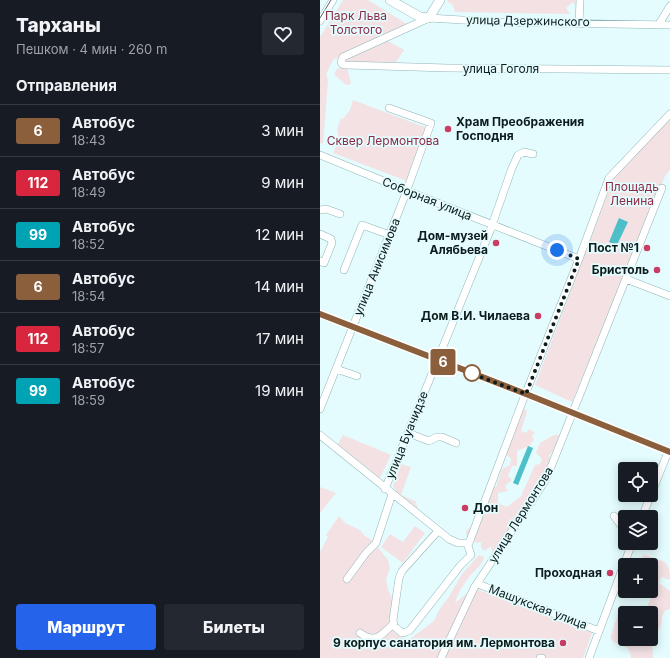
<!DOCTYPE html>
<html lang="ru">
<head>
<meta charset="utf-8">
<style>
	:root { --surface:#171b24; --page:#242831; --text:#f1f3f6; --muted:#9ea1a6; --line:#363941; --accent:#2563eb }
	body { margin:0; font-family:Inter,sans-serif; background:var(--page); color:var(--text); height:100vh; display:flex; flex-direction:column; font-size:15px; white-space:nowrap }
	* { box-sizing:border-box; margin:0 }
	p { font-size:13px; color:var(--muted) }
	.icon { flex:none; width:22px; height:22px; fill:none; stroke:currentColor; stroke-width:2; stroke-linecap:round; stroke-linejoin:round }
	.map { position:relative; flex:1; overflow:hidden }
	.details { display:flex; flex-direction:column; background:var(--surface); width:320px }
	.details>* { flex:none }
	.badge { padding:0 8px; border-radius:3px; font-size:14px; line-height:26px }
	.buttons { position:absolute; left:298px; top:462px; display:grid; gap:8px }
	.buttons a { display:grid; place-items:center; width:40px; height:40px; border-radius:4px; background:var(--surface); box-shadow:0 2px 10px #0003; font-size:20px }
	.you { position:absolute; width:20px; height:20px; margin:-10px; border:3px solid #fff; border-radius:50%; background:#1a73e8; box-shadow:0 0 0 6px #1a73e833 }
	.map>.badge { position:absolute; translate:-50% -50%; box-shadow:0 0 0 2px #fff }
	h2 { padding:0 16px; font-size:15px; line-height:36px }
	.round { display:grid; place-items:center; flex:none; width:42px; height:42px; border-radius:4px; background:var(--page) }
	.headline { display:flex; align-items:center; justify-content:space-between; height:68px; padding:0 16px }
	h1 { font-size:19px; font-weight:800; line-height:30px }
	.button { display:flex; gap:8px; margin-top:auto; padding:8px 16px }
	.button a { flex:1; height:46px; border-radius:4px; background:var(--accent); color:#fff; font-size:16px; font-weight:800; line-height:46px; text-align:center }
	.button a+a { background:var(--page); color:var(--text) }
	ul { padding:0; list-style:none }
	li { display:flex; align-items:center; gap:12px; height:52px; padding:0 16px; border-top:1px solid var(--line) }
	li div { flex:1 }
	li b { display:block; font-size:15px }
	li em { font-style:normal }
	li .badge { min-width:44px; font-weight:700; text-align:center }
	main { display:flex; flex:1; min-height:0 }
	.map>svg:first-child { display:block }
	.green { fill:#f3e1e4; fill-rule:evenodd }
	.water { fill:#4dbfc8 }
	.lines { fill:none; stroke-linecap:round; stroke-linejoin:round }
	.minor-casing { stroke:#90b5b8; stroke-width:8 }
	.major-casing { stroke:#90b5b8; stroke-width:10 }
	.minor { stroke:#fff; stroke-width:7 }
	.major { stroke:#fff; stroke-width:9 }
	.tram { stroke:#546667; stroke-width:1 }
	.line-casing { stroke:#fff; stroke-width:9 }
	.line { stroke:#8b5e3c; stroke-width:6 }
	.walk { stroke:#0d1c1d; stroke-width:4; stroke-dasharray:0 7.2 }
	.poi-dot { fill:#cb3c64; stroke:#e4fcfd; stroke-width:1.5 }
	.stop-dot { fill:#fff; stroke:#8b5e3c; stroke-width:2 }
	.labels { text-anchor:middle; stroke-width:3.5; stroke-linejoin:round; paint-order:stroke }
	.park-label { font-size:12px; fill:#8e2c46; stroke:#e4fcfd }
	.street-label { font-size:12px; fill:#0d1c1d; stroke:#e4fcfd }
	.poi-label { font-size:12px; font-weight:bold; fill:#0d1c1d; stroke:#e4fcfd; text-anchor:end }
</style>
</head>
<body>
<main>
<section class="details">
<div class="headline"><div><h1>Тарханы</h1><p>Пешком · 4 мин · 260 m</p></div><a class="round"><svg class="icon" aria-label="heart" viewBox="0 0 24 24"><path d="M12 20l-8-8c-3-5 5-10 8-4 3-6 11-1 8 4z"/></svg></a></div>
<h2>Отправления</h2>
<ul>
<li><span class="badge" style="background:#8b5e3c;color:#fff">6</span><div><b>Автобус</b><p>18:43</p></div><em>3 мин</em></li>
<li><span class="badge" style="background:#d7263d;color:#fff">112</span><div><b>Автобус</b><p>18:49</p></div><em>9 мин</em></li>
<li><span class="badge" style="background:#00a3b4;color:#fff">99</span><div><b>Автобус</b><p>18:52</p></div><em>12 мин</em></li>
<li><span class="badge" style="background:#8b5e3c;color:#fff">6</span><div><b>Автобус</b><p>18:54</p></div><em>14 мин</em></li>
<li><span class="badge" style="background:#d7263d;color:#fff">112</span><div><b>Автобус</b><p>18:57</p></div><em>17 мин</em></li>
<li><span class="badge" style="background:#00a3b4;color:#fff">99</span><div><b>Автобус</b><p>18:59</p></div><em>19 мин</em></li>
</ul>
<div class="button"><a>Маршрут</a><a>Билеты</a></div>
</section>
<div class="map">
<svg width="350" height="658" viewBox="0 0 350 658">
	<rect width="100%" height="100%" fill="#e4fcfd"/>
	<path class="green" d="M23,0H48L87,24L13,60L6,74L8,80L3,144L0,143V37Z
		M128,0H258V8L253,2L246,8L250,14L135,12L132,4L127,2Z
		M68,41L84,50L76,62H27L26,60L27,57Z
		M21,67H27L31,84L26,85L14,74L17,69Z
		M33,100L107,128L87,181L13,153L18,142V131L17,130L21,118L23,119L30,110Z
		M350,118V170L345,176L252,402L215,385L294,178Z
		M206,409L207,412L201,431L206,433L209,429L215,433L212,436L214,440L209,446L197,451V466H192L188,476L192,480L185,486L188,491L178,493V503L187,507L201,496L215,465L220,464L222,459L216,453L220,443L234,435H242L236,450L229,455L231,462L220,479L221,484L212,499L205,505L192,529L176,552H172L171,546L165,551L161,548V542L157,543L147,537L146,531L156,522L154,515L158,514L169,488L176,487L182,469L190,465L191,459L185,453L202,411Z
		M23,435L71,455L60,478L19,446L18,444Z
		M81,464L91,467L81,495L97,502L95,504L98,506L97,508L76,491L73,486Z
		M0,487L16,493L0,513Z
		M19,516L25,523L40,530L45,536L53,541L68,560L70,568L66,579L68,590L74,601L73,628L75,633L83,638L90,639L114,621L119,610L128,598L142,574L159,555L164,557C162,567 156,568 151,575C144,583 138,593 135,603L154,588L272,633L263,658H0V552L8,537L6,535Z
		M95,526L105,533L83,563L61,547L70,534L83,542Z
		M324,554C341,563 350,556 350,580L341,577L339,583L350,591V609L345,611L342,616L341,625L332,642L333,658H311V656L308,648L294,642L290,638L301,605L316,611L325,610L335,590V587L331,583V565H318ZM305,613H331V639H305Z"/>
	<path class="water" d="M299,218L308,222L297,245L289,242Z
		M208,446L213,448L198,485L193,483Z"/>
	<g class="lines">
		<defs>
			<path id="minor" d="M0,21L13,0
				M259,23L260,0
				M339,24L350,6
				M350,25L175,22L109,18L23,57L21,62L22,64L26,65L128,68L350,70
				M0,155L95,194L259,259
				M0,210L6,209L20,214
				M0,234L11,239L12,243L4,263L0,261
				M24,270L42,225L70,235
				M306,279L350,296
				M0,314L206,394L350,452
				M16,369L37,376
				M0,409L84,198L111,123L69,108
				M88,433L109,441L117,437H122L136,443
				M0,435L129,539L138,543H149
				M65,489L170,231L192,168L198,155L204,152L213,154
				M294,516L305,531
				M322,517L348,452
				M118,531L82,571L79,578L73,620L74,626L82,633L86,632L90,630L140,566L151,555L148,546L149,543L203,400L259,259L289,178L350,114
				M27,579L46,553L56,543L72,494
				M158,584L279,631
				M40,633C55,644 62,635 73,624
				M121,658L154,588L225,481L231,467L342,188
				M220,658H222
				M269,658L312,543"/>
			<path id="major" d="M70,0L100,17L109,18L120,0"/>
		</defs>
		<use href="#minor" class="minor-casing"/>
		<use href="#major" class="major-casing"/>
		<use href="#minor" class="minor"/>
		<use href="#major" class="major"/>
		<path class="tram" d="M0,18L11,0"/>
	</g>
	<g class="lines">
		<defs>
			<path id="line" d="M0,314L206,394L350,452"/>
		</defs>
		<use href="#line" class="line-casing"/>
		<use href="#line" class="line"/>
		<path class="walk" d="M152,373H150L206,394L259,259L237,250"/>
	</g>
	<g class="poi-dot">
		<circle cx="128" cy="129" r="4"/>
		<circle cx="176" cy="243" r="4"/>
		<circle cx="327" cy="248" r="4"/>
		<circle cx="337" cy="270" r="4"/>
		<circle cx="218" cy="316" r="4"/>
		<circle cx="145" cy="508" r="4"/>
		<circle cx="290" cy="573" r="4"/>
		<circle cx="243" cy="643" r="4"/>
	</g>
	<circle class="stop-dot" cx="152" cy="373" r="8"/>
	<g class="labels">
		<g class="park-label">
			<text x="36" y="20">Парк Льва<tspan x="36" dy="14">Толстого</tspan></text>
			<text x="63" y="145">Сквер Лермонтова</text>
			<text x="312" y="191">Площадь<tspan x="312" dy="14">Ленина</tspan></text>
		</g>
		<g class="street-label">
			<text transform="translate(208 21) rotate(1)" y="4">улица Дзержинского</text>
			<text x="181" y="73">улица Гоголя</text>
			<text transform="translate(107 199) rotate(22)" y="4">Соборная улица</text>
			<text transform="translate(57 267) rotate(-68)" y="4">улица Анисимова</text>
			<text transform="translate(87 435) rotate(-68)" y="4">улица Буачидзе</text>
			<text transform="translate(201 515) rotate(-58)" y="4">улица Лермонтова</text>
			<text transform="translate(218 607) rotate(21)" y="4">Машукская улица</text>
		</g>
		<g class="poi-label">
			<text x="136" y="126" text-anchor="start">Храм Преображения<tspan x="136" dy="14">Господня</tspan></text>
			<text x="168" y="240">Дом-музей<tspan x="168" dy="14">Алябьева</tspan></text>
			<text x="319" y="252">Пост №1</text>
			<text x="329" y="274">Бристоль</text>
			<text x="210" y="320">Дом В.И. Чилаева</text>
			<text x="153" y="512" text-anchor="start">Дон</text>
			<text x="282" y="577">Проходная</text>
			<text x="235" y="647">9 корпус санатория им. Лермонтова</text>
		</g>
	</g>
</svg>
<div class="buttons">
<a><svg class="icon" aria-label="locate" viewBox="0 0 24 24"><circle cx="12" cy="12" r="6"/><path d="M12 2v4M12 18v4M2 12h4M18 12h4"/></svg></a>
<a><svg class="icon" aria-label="layers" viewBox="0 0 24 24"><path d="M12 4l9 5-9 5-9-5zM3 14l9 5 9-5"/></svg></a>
<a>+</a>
<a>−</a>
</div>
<div class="you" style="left:237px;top:250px"></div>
<b class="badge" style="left:123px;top:362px;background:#8b5e3c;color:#fff">6</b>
</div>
</main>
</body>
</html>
